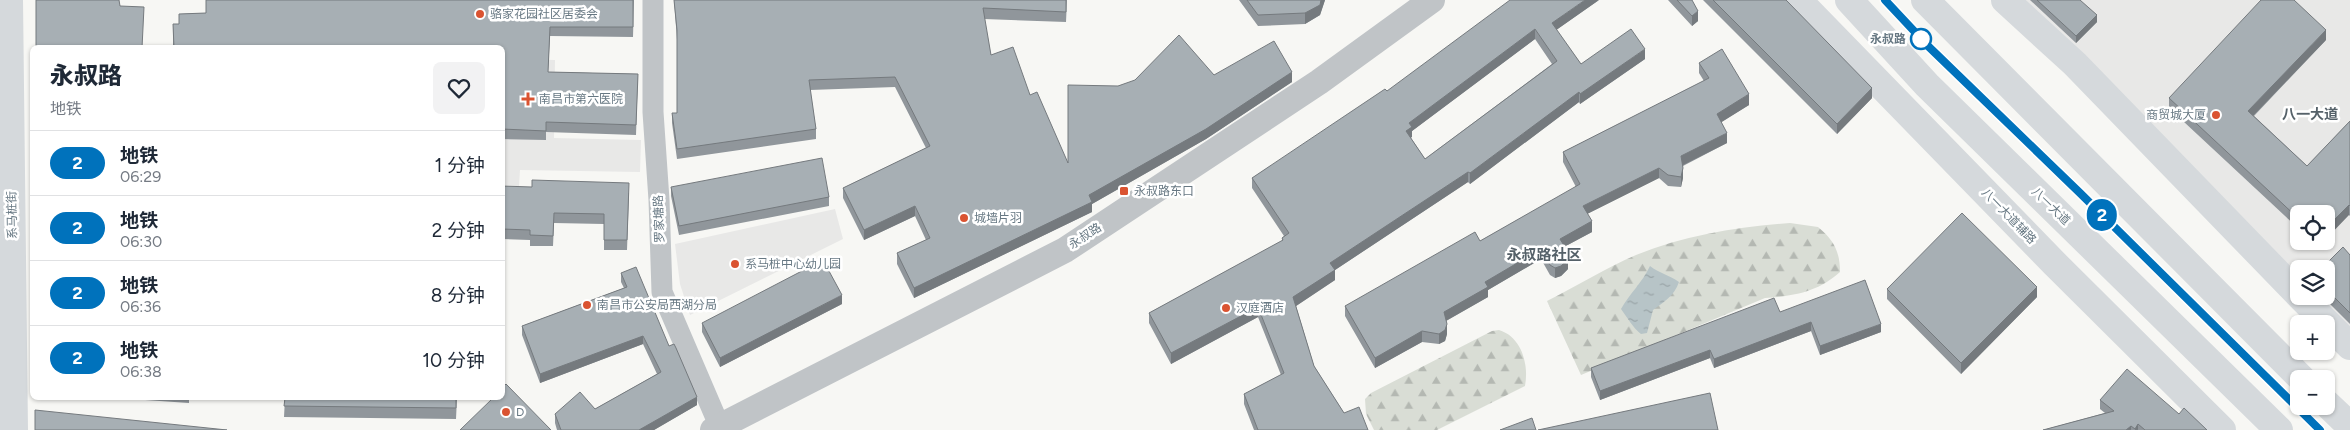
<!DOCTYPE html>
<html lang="zh">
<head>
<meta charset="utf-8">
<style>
	:root { --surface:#fff; --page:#f2f2f3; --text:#1f2937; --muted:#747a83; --line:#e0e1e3 }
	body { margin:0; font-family:Figtree,"Noto Sans SC",sans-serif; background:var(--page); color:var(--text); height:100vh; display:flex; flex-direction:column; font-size:19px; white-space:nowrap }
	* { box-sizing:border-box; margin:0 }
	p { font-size:16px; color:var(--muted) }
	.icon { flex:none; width:28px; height:28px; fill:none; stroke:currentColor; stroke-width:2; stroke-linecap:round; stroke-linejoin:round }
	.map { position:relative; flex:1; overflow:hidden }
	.drawer { position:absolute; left:30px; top:45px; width:475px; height:355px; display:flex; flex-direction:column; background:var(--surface); border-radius:8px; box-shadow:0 1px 4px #0004 }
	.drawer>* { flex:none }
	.badge { padding:0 10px; border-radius:16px; font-size:18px; line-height:32px }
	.tools { position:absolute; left:2290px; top:205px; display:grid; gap:10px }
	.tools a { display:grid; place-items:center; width:45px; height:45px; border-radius:8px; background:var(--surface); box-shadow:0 1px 4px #0004; font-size:25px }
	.map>.badge { position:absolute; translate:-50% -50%; box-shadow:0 0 0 2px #fff }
	.round { display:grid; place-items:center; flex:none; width:52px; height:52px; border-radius:8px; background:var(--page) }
	.head { display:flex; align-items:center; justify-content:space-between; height:85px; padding:0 20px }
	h1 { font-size:24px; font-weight:800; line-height:38px }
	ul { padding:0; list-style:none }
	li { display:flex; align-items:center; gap:15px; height:65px; padding:0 20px; border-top:1px solid var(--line) }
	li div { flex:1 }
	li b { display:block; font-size:19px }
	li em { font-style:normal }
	li .badge { min-width:55px; font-weight:700; text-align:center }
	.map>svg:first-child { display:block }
	.built { fill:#e8e8e7; fill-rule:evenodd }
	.forest { fill:url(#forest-firs) }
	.water { fill:url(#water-ripples) }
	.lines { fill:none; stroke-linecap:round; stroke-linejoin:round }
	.minor { stroke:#c0c4c7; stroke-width:21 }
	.tertiary { stroke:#c0c4c7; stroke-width:26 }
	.secondary { stroke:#d5d9dc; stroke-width:28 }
	.primary { stroke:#d5d9dc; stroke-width:28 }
	.trunk { stroke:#d5d9dc; stroke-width:28 }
	.wall { fill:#90969b; fill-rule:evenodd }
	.shaded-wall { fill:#757a7e }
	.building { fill:#a7afb4; stroke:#757a7e; fill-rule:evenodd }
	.line-casing { stroke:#fff; stroke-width:11 }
	.line { stroke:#0072bc; stroke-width:8 }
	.poi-dot { fill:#da5331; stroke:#fff; stroke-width:2 }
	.stop-dot { fill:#fff; stroke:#0072bc; stroke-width:2.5 }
	.labels { text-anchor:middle; stroke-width:5; stroke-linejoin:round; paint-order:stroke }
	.poi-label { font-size:12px; fill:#677883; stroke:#fff; text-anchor:start }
	.stop-label { font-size:12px; font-weight:bold; fill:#677883; stroke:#fff; text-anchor:end }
	.street-label { font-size:12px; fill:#677883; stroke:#fff }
	.neighbourhood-label { font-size:14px; font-weight:bold; fill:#556169; stroke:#fff }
	.quarter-label { font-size:15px; font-weight:bold; fill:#556169; stroke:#fff }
</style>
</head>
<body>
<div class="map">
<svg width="2350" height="430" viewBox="0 0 2350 430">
	<defs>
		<pattern id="forest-firs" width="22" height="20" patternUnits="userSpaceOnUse" patternTransform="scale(1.25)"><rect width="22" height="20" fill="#d9ddd5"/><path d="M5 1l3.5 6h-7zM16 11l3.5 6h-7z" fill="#b4b8b2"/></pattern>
		<pattern id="water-ripples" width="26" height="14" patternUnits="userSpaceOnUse" patternTransform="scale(1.25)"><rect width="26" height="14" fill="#b7c4c7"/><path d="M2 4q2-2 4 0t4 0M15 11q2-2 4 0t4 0" fill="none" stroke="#99a4a7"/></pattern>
	</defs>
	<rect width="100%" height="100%" fill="#f7f7f4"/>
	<path class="built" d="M2024,0H2350V329L2318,296H2326V269H2299V277ZM2299,214H2326V241H2299Z
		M503,59L555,60L554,138L641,140L640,172L520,170L519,186L503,185Z
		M835,209L843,239L690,315L680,284L675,244Z"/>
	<path class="forest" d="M1790,223L1818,227C1834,240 1840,252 1840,272C1818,292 1794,296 1765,298L1581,375L1547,301C1577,286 1606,268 1636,255C1685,235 1738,227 1790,223Z
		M1499,330C1522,337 1529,365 1525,386L1437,430H1374L1366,414L1365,399L1371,393L1492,331Z"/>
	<path class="water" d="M1650,266C1659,273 1669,275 1679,282C1674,296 1664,302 1653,310L1647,333L1641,334C1633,328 1627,317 1621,309C1630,293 1642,283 1650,266Z"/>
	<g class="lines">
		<path class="minor" d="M653,0V112L659,200L662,292L719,425"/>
		<path class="tertiary" d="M713,430L1065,250L1319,82L1432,0"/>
		<path class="secondary" d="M9,0L14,430"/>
		<path class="primary" d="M1798,0L2055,264L2222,430
			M2005,0L2075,64L2299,295
			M2300,296L2350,346"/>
		<path class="trunk" d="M1849,0L1927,85L2279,430
			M1925,0L2302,379
			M2326,403L2350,426"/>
	</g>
	<path class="wall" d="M634,0L633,37L550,36L548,72L638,74L636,135L546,132V140L502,139V48H173V24H179V14Z
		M674,0H1067L1066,22L984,19L991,55L1030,95L1068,163L1118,86L1214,75L1292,82L1206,139L1092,204V212L914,298L897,264V253L926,240L915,216L864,240L843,198V188L926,148L895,87L810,90L816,129V139L677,159L672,123V113H677V40Z
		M1239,0H1325L1320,15L1305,24L1258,26Z
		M1599,0L1556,30L1581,64L1645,59L1580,104L1579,102L1470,184L1468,182L1335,270V280L1296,306L1314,366L1344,413L1368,430H1254L1244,404V394L1281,375L1258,317L1171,364L1149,323V313L1282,241V238L1284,236L1252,188V178L1387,91ZM1535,39L1552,64L1425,159L1411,138L1412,131Z
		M1668,0H1692L1698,21L1692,26Z
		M1703,0H1786L1872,98L1837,134Z
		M2030,0H2080L2097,22L2076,43Z
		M2326,40L2254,116L2307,166L2350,121V216L2349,215L2299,214V229L2169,108V98Z
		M1699,63L1749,105L1721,122L1727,143L1683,166V178L1681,187L1668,186L1659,178L1587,214L1592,232L1564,247L1568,269L1561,276L1555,278L1550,275L1541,259L1488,290V297L1446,321L1447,334L1445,341L1439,344L1422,342L1375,368L1345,316V306L1480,241L1576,187L1563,162V152L1704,81L1699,73Z
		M502,186L629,193L627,250H604V224L554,223L553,246H530V240L502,239Z
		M671,187L829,197V206L679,235L671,196Z
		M2311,241H2324L2318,247Z
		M2350,255V324L2322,296H2326V269Z
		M621,273L669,346L697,405L654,430H557L555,423V414L595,409L657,374L643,344L540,383L522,335V326L624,288L621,282Z
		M1887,289L2037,297L1961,374L1887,299Z
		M842,304L720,367L702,332V323Z
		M1780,312L1881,332L1820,355L1811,331L1714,368L1710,358L1600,400L1591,377V368Z
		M116,398H189V403Z
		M285,398H457L456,419L284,417Z
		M2100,400L2179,414L2207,430H2043L2105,413L2100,409Z"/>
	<path class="shaded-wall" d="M1321,0H1325L1320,15L1305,24V13Z
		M1585,0H1599L1552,33V23Z
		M1698,11V21L1692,26V16Z
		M2097,15V22L2076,43V36Z
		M1535,29V39L1412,131V137L1406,141V131L1409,123Z
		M2326,30V40L2248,121V111Z
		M1645,49V59L1580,104V94Z
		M1292,72V82L1206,139L1092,204V212L914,298V288L1089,195Z
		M1872,88V98L1837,134V124Z
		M1579,92V102L1470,184V173Z
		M1749,94V105L1717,125V114Z
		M1727,133V143L1681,166V156Z
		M1659,168V178L1583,216V206Z
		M1683,168V178L1681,187V177Z
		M1468,172V182L1335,270V280L1293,308V297L1330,263Z
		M2349,205V215L2326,239V228Z
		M915,206V216L864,240V230Z
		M1592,221V232L1560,249V239Z
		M2318,241H2324L2318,247Z
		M1541,249V259L1488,290V297L1444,322V312L1485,282Z
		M1568,259V269L1561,276L1555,278V268Z
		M2037,287V297L1961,374V363Z
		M842,295V304L720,367V358Z
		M1258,307V317L1171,364V353Z
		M1811,322V331L1714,368V359Z
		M1447,324V334L1445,341L1439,344V334Z
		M1881,324V332L1820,355V346Z
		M1422,331V342L1375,368V358Z
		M643,336V344L540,383V374Z
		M1710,350V358L1600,400V391Z
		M697,397V405L654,430H639Z
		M2138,424V430H2135V429Z
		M2131,426V430H2126Z"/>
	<path class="building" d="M36,0H119L120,6L144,7L142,48H36Z
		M206,0H633V27H550L548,72L638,74L636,125L546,122V131L502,129V48H174L173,24H179V14L206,13Z
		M674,0H1066V12L983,8L991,55L1013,47L1030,95L1037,92L1068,163V85L1118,86L1135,80L1179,35L1214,75L1274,41L1292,72L1206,129L1089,195L1092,202L914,288L897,253L930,238L915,206L864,230L843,188L930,146L895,77L809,80L816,129L677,149L672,113H677V30Z
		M1247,0H1321L1320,5L1305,13L1258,15Z
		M1510,0H1585L1552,23L1581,64L1631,29L1645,49L1580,94L1579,92L1470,173L1468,172L1330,263L1335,270L1293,297L1314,366L1344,413L1359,407L1368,430H1258L1244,394L1284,373L1258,307L1171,353L1149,313L1283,240L1282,238L1289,233L1252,178L1385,89L1387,91ZM1535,29L1557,61L1425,159L1406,131L1412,127L1409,123Z
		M1677,0H1692L1698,11L1692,16Z
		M1713,0H1786L1872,88L1837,124Z
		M2037,0H2080L2097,15L2076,36Z
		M2261,0H2294L2326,30L2248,111L2307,166L2350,121V206L2349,205L2326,228V214H2299V219L2169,98Z
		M1722,49L1749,94L1717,114L1727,133L1681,156L1683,168L1681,177L1668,175L1659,168L1583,206L1592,221L1560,239L1568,252V259L1561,266L1555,268L1550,265L1541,249L1485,282L1488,287L1444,312L1447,324L1445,330L1439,334L1422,331L1375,358L1345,306L1475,232L1480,241L1580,184L1563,152L1709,78L1699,63Z
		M822,158L829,197L679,226L671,187Z
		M532,180L629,183L627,240H604V214L554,213L553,236L530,235V230L502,229V186L532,187Z
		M1962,213L2037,287L1961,363L1887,289Z
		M2343,247L2350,255V313L2326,289V269H2321Z
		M823,260L842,295L720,358L702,323Z
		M636,267L669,346L674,344L676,348L697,397L639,430H561L555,414L580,392L595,409L661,372L643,336L540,374L522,326L627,287L621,273Z
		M1865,280L1881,324L1820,346L1811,322L1714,359L1710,350L1600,391L1591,368L1774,298L1780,312Z
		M2127,369L2179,414L2184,408L2207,430H2145L2138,424L2135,429L2131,426L2126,430H2043L2114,411L2100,400Z
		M506,384L551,430H460L493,398H502V388Z
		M1710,393L1718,430H1538Z
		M285,398H456V408L284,406Z
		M35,410L227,430H35Z
		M1532,418L1536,430H1500Z"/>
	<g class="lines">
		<defs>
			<path id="line" d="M1885,0L1929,47L2080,193L2320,430"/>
		</defs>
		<use href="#line" class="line-casing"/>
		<use href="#line" class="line"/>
	</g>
	<g class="poi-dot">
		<circle cx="480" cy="14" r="5"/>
		<path d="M525.5 91.5h5v5h5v5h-5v5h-5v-5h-5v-5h5z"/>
		<circle cx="2216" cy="115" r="5"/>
		<rect x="1119" y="186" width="10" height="10" rx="2.5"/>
		<circle cx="964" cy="218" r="5"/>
		<circle cx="735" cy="264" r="5"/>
		<circle cx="587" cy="305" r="5"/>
		<circle cx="1226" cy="308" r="5"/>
		<circle cx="506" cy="412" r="5"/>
	</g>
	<circle class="stop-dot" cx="1921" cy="39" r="10"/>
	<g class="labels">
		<g class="poi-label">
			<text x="490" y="18">骆家花园社区居委会</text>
			<text x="539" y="103">南昌市第六医院</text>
			<text x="2206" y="119" text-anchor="end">商贸城大厦</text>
			<text x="1134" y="195">永叔路东口</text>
			<text x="974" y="222">城墙片羽</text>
			<text x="745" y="268">系马桩中心幼儿园</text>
			<text x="597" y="309">南昌市公安局西湖分局</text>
			<text x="1236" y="312">汉庭酒店</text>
			<text x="516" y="416">D</text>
		</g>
		<g class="stop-label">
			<text x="1906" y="43">永叔路</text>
		</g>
		<g class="street-label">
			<text transform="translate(2051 206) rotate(44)" y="4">八一大道</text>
			<text transform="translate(12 215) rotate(-91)" y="4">系马桩街</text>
			<text transform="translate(2009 216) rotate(46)" y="4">八一大道辅路</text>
			<text transform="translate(659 219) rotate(-92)" y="4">罗家塘路</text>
			<text transform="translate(1085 236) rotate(-33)" y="4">永叔路</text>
		</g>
		<g class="neighbourhood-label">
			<text x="2310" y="119">八一大道</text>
		</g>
		<g class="quarter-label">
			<text x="1544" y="260">永叔路社区</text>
		</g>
	</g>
</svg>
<div class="tools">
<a><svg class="icon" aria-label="locate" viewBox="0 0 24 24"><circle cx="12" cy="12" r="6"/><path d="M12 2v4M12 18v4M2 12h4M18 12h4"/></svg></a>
<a><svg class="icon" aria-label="layers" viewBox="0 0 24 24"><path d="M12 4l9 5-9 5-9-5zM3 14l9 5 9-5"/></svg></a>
<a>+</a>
<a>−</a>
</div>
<b class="badge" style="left:2102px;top:215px;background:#0072bc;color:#fff">2</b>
<section class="drawer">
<div class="head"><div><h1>永叔路</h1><p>地铁</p></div><a class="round"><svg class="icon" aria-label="heart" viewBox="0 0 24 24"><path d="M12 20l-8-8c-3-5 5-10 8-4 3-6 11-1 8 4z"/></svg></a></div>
<ul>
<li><span class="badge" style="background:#0072bc;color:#fff">2</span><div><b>地铁</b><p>06:29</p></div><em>1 分钟</em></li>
<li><span class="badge" style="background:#0072bc;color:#fff">2</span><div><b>地铁</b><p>06:30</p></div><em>2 分钟</em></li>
<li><span class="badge" style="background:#0072bc;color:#fff">2</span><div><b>地铁</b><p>06:36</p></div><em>8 分钟</em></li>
<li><span class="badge" style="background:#0072bc;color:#fff">2</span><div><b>地铁</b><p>06:38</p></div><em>10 分钟</em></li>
</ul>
</section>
</div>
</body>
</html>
